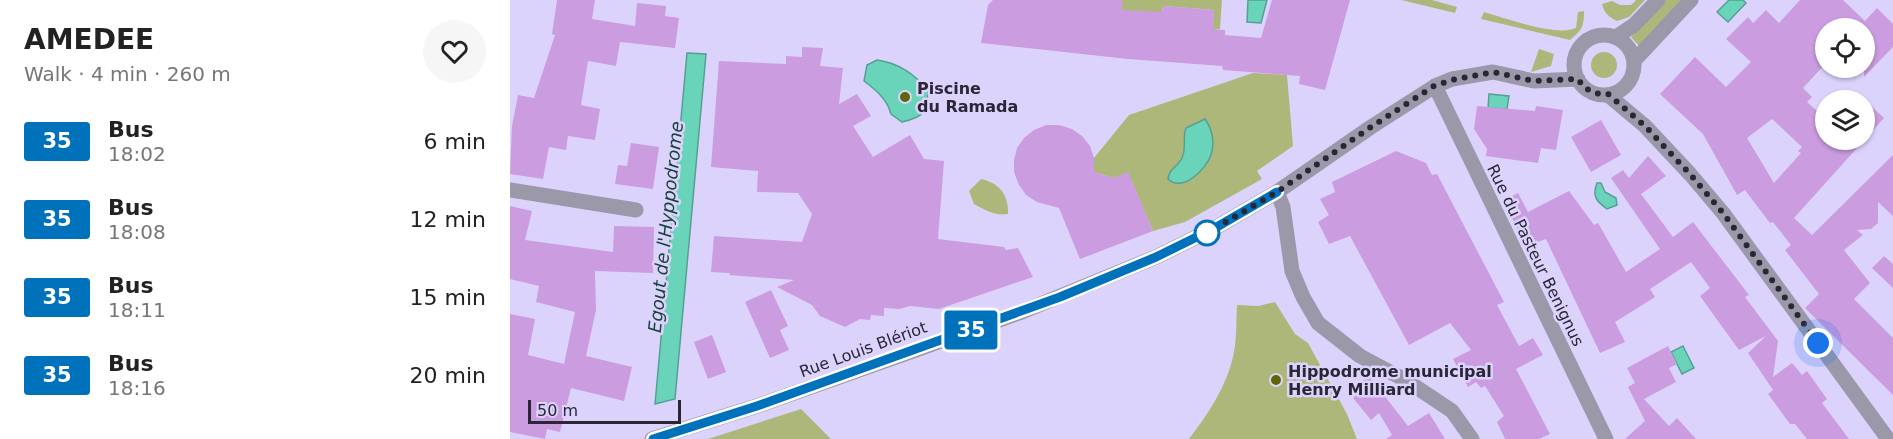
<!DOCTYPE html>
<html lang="en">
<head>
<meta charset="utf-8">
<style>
	:root { --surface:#fff; --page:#f6f6f6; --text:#222; --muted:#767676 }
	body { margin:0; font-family:"DejaVu Sans",sans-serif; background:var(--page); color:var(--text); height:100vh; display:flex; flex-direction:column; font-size:22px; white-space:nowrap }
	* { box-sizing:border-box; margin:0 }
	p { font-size:20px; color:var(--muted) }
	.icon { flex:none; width:33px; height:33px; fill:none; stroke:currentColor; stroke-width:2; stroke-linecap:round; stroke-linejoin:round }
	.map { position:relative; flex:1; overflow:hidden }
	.drawer { display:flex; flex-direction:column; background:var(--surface); width:510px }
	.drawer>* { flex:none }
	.badge { padding:0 12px; border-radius:4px; font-size:21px; line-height:39px }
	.tools { position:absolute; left:1305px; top:18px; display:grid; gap:12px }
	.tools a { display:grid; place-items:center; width:60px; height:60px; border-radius:50%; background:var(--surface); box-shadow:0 2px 4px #0004; font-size:30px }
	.scale { position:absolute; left:18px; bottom:15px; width:153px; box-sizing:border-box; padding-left:6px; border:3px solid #2a2636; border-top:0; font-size:16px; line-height:21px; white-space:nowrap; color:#2a2636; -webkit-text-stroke:4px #dcd3fd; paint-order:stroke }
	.you { position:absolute; width:30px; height:30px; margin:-15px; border:4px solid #fff; border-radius:50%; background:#1a73e8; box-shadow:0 0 0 9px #1a73e833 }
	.map>.badge { position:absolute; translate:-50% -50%; box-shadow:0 0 0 3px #fff }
	.round { display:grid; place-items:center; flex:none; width:63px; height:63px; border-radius:32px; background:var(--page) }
	.head { display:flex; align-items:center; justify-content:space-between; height:102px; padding:0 24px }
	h1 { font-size:28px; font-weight:600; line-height:45px }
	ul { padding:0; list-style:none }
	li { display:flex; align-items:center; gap:18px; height:78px; padding:0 24px }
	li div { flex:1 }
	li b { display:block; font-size:22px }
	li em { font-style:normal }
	li .badge { min-width:66px; font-weight:700; text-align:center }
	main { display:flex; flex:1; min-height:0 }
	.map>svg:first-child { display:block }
	.green { fill:#aeb77a }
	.water { fill:#69d4b9; stroke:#56a092; stroke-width:1.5 }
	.building { fill:#cb9ce0; fill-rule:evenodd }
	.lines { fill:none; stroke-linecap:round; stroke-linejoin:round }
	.minor { stroke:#9b98a9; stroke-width:15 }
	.tertiary { stroke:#9b98a9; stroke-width:15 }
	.line-casing { stroke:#fff; stroke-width:14 }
	.line { stroke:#0072bc; stroke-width:9 }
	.walk { stroke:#2a2636; stroke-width:6; stroke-dasharray:0 10.8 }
	.poi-dot { fill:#5e6606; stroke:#dcd3fd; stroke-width:2 }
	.stop-dot { fill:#fff; stroke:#0072bc; stroke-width:3 }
	.labels { text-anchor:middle; stroke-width:5; stroke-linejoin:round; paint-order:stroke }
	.poi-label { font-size:16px; font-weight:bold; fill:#2a2636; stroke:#dcd3fd; text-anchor:start }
	.street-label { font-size:16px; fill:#2a2636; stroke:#dcd3fd }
	.water-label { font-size:18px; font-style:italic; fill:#144339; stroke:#dcd3fd }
</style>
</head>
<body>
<main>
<section class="drawer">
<div class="head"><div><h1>AMEDEE</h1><p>Walk · 4 min · 260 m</p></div><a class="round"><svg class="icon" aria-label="heart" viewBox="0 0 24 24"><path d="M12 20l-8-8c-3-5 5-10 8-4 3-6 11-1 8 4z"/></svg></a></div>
<ul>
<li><span class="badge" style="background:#0072bc;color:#fff">35</span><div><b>Bus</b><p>18:02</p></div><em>6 min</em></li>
<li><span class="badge" style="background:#0072bc;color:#fff">35</span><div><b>Bus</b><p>18:08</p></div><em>12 min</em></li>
<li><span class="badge" style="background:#0072bc;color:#fff">35</span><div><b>Bus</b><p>18:11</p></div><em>15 min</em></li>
<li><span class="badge" style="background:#0072bc;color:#fff">35</span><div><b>Bus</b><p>18:16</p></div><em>20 min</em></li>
</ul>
</section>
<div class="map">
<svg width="1383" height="439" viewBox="0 0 1383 439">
	<rect width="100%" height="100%" fill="#dcd3fd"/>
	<path class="green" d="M612,0H712L710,29H705L702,36L704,10L653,6L652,12L619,36L618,59L608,57Z
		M891,0H922L947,7L945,13Z
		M1126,0H1135L1119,17L1107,21C1099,17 1094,13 1092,4L1102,1L1110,5H1121Z
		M1155,0H1172L1129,46L1121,37Z
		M1074,11C1074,27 1072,30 1060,40L971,19L974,12C995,18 1047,37 1066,28L1068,12Z
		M1029,49L1044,54L1041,66L1021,72Z
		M1081 65a13 13 0 1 1 26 0a13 13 0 1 1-26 0Z
		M743,73L777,75L783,146L747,171L752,179L675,222L643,231L618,173L604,178L584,172V158L619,115Z
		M471,179C490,183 499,196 498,214C485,216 475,210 464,204L459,191Z
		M765,302L785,334L798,343L837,414L847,439H679C699,413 718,384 724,352C727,336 726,321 727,305L748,306Z
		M291,409L321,439H198Z"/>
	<path class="water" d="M738,0H757L751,23L737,22Z
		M1219,0H1233L1236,3L1218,22L1207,12Z
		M177,53L196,54L165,399L145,404Z
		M367,60C389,63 404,74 418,90C417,113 414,117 392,122L381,114C377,99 366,90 354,81L357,65Z
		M979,94L999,96L997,109L978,108Z
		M695,119C702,129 705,142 701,155C696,169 673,193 658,179C659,168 668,167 672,158C677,148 672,137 676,128Z
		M1087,183H1091L1095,192L1106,198L1107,205L1097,209C1086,201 1082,196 1087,183Z
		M1173,346L1184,368L1172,374L1161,352Z"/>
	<path class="building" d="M47,0H85L82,19L125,26L127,3L156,6L155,16L169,18L165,48L110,42L106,66L78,61L71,105L90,109L85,140L58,136L56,150L39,147L33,179L0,174L2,126L8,95L24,98L45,35L42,34Z
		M483,0H612V10L652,12L653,6L704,10L703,29L715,30V35L751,38L762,0H840L815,90L789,84L790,76L713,70L712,66L618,59L471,43L478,5Z
		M1290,0H1333L1355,21L1367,8L1383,24V47L1354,77V28H1316V63L1293,88L1302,97L1297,102L1316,119V140H1354V115L1362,107L1374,118L1284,218L1302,235L1383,155V216L1368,202V223L1361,229L1347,230L1353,235L1334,250L1360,283L1344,299L1383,338V395L1295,308L1309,294L1275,250L1281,245L1263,222L1260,223L1235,190L1227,195L1193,134L1150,94L1185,57L1216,87L1241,62L1216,39L1238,17L1243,23L1256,10L1269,23ZM1262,119L1292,147L1288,151L1291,153L1264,183L1237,138Z
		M292,47L313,48L310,66L333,68L329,104L347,94L361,116L343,126L363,157L400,135L414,159L434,161L428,239L494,247L496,250L508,248L523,277L429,309L400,306L390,309L374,308V316L361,315L360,320L350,319L335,327L310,316L302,305L267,287L284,280L219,275L220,273L201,272L204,236L292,242L302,214L288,193L247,192L248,171L201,167L209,61L276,64V56L292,57Z
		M967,106L1025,111L1026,106L1053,110L1046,150L1031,148L1028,163L976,156L977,149L964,129Z
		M1091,120L1111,155L1081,172L1061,137Z
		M536,125H549L562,129L572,136L580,146L584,158V172L604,178L618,172L643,231L570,259L549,208L527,202L516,195L509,185L504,172V160L507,148L514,138L524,130Z
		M121,143L149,147L143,189L105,184L108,165L117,166Z
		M886,151L916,163L922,175L927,174L994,302L987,305L1009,346L1023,338L1033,355L1006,369L1040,434L1029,439H995L987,422L994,416L975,386L971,388L966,382L958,387L943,359L961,350L940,323L899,345L840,236L819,244L808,222L819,215L810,199L825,192L822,182Z
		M1138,156L1156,176L1131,194L1163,237L1183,222L1239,295L1235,297L1268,341L1263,377L1282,363L1292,375L1297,371L1317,399L1312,403L1339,439H1297L1285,424H1280L1258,394L1263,390L1238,353L1256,336L1229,350L1190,296L1200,288L1181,262L1140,289L1145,297L1105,322L1115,342L1090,353L1036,239L1017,246L993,201L1008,193L1018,212L1059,191L1084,225L1088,223L1116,272L1150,249L1101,178L1113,170L1119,178Z
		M0,206L22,211L15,240L103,252L104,226L144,227L143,273L85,271L86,310L76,356L122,367L114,401L61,388L50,432L37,429L35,439L0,432V314L25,319L18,355L54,364L65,312L26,302L29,286L0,279Z
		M1374,256L1383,264V288L1362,268Z
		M261,290L278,326L270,330L279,350L260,358L235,302Z
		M202,335L216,372L198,379L184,342Z
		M1158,346L1167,364L1159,368L1166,382L1134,399L1159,426L1167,418L1186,439H1115L1135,421L1118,387L1125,383L1117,368Z
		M859,376L898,426L919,413L935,439H876L882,435L869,413L861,420L843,398L854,389L850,383Z"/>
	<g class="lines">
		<path class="minor" d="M925,86L1096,439
			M1098,95L1135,126L1180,174L1213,213L1378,439
			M0,190L126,210
			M767,192L773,207L782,271L793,297L808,323L850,356L897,381L942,411L962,439"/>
		<path class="tertiary" d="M1064 65a30 30 0 1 1 60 0a30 30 0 1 1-60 0Z
			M1106,37L1124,25L1148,0
			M1124,61L1181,0
			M142,439L247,406L409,349L509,313L646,257L705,228L767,192L861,127L925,86L942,79L983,72L1024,81L1068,79"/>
	</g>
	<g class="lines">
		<defs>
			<path id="line" d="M143,439L247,406L550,297L646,257L705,228L767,192"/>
		</defs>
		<use href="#line" class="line-casing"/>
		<use href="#line" class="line"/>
		<path class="walk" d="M697,233L767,192L861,127L924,86L942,80L983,72L1024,81L1068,79L1073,86L1080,91L1089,94H1098L1135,126L1180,174L1213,213L1308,343"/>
	</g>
	<g class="poi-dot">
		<circle cx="395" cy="97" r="6"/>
		<circle cx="766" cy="380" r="6"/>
	</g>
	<circle class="stop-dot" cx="697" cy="233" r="12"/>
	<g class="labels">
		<g class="poi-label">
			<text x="407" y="94">Piscine<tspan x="407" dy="18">du Ramada</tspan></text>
			<text x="778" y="377">Hippodrome municipal<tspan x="778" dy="18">Henry Milliard</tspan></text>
		</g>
		<g class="street-label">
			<text transform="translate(1026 255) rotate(64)" y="6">Rue du Pasteur Benignus</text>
			<text transform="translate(353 349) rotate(-20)" y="6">Rue Louis Blériot</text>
		</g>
		<g class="water-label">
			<text transform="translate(156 227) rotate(-84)" y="6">Egout de l'Hyppodrome</text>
		</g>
	</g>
</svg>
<div class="tools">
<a><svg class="icon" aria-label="locate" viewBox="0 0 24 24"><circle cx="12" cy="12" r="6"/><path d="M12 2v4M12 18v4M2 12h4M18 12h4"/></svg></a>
<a><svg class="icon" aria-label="layers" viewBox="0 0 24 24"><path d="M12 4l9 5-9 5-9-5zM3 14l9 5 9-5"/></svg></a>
</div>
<div class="scale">50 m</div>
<div class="you" style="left:1308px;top:343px"></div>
<b class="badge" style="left:461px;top:330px;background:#0072bc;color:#fff">35</b>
</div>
</main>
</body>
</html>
